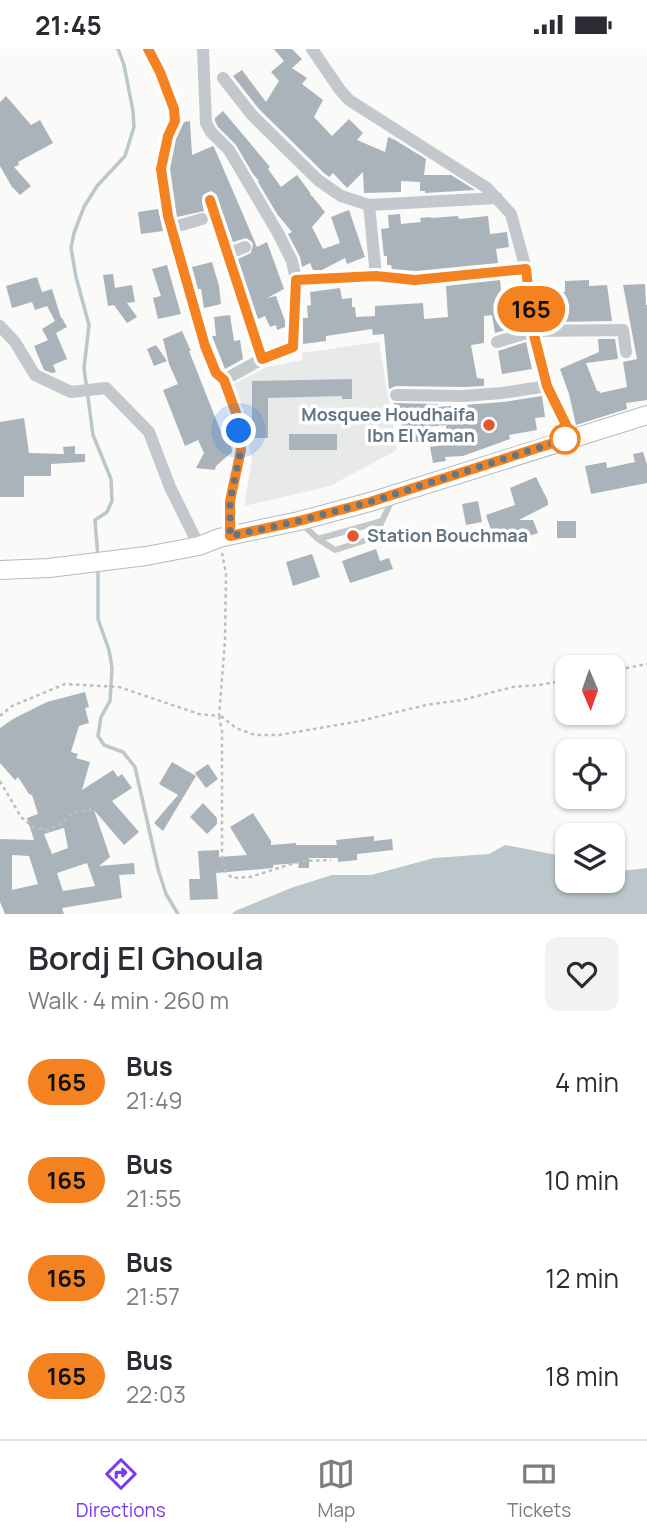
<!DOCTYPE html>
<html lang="en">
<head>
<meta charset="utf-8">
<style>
	:root { --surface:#fff; --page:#f2f2f3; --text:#2b2b33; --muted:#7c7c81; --line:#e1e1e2; --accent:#7c3aed }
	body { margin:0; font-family:Manrope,sans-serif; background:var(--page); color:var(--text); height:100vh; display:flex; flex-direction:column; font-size:26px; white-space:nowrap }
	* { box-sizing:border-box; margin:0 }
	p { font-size:23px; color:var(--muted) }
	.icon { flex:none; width:38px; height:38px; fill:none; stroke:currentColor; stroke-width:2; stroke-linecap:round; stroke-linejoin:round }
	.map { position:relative; height:865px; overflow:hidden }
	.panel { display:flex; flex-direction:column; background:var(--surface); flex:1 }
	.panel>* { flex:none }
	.badge { padding:0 14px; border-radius:23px; font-size:24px; line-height:46px }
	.needle { width:46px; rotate:178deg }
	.buttons { position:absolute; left:555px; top:606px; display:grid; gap:14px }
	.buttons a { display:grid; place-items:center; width:70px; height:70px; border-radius:14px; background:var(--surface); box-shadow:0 2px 5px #0004; font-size:35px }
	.you { position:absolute; width:35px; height:35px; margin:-18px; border:5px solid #fff; border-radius:50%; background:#1a73e8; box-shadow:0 0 0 10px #1a73e833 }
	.map>.badge { position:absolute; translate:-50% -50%; box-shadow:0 0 0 4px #fff }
	.round { display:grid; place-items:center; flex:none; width:74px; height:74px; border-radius:14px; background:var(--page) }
	.head { display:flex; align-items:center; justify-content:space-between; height:119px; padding:0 28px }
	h1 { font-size:33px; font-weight:600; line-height:52px }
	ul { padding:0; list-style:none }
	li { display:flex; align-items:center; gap:21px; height:98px; padding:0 28px }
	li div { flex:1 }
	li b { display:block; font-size:26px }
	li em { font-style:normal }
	li .badge { min-width:77px; font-weight:700; text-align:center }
	.status { display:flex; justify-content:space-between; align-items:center; height:49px; padding:0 35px; background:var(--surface); direction:ltr }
	.status svg { height:19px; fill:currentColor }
	.dock { display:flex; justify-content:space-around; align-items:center; height:98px; border-top:2px solid var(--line); background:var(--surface); font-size:19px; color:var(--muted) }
	.dock a { display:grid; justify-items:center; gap:4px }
	.dock .current { color:var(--accent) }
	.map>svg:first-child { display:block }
	.built { fill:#e8e9e9 }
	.water { fill:#bbc7cb }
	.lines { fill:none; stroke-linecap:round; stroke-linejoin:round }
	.stream { stroke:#bbc7cb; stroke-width:3.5 }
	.building { fill:#aab3b9; fill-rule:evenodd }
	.primary-casing { stroke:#b5babe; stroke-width:20 }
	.path { stroke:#bbbfc2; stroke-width:2.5; stroke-dasharray:3.5 3.5; stroke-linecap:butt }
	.service { stroke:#c3c8cc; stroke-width:6 }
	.minor { stroke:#c3c8cc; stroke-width:12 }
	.primary { stroke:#fff; stroke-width:18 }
	.line-casing { stroke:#fff; stroke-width:16 }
	.line { stroke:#f58220; stroke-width:10 }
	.walk { stroke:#657683; stroke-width:7; stroke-dasharray:0 12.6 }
	.poi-dot { fill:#e4572e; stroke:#fff; stroke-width:2.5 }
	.stop-dot { fill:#fff; stroke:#f58220; stroke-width:3.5 }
	.labels { text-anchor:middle; stroke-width:7; stroke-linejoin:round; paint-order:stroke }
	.poi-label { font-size:18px; font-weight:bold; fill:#657683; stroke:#fff; text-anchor:end }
</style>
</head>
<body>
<div class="status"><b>21:45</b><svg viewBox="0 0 49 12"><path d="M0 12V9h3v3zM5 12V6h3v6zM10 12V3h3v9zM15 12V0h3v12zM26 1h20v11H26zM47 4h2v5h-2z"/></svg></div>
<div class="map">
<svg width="647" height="865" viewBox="0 0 647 865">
	<rect width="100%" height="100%" fill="#fafaf8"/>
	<path class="built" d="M379,293L397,401L330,437L244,457L252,410L242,364L233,335L267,318L303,311L302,304Z"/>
	<path class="water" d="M505,796L567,808V831H612L613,823L647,819V865H232L235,862L291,839L332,826H371L434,809L489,805Z"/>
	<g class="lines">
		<path class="stream" d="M98,509L95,471L107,463L112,452L111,430L93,386L84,319L89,276L76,228L71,199L74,184L84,158L97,137L125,107L134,78L133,62L124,16L118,0
			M98,520V570L109,601L112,619L110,652L101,668L98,687L104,696L123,703L135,718L158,820L166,845L178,865"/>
	</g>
	<path class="building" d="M274,0H292L302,10L292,19L307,29L302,35L323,51L314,68L332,87L349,70L363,84L357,91L385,103L388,88L395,91L426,110L424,126H451L475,141L425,144V142H420V133L401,132V143L364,144L363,123L347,139L333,124L329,128L324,124L259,60L233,27L242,21L266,53L279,32L271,23L284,12Z
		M6,47L31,76L40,71L53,94L18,113L19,116L14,118L31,137L20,146L12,138L0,117V53Z
		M223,62L270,118L268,120L281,138L297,126L311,145L310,146L312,147L325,163L312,178L323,200L340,194L331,168L349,161L365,208L347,215L345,209L322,221H313L310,214L302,218L300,208L288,185L292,183L277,165L258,133L259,132L253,125L236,96L218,78L215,72V69Z
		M190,72L192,106L213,97L214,98L257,198L267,193L284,240L267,249L276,247L285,272V278L277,281L276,276L270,278L265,267L258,270L238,210L251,204L253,195L251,192L246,189L233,193L216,145L211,142L203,146L202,153L204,162L177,168L170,120L176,90L184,73Z
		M158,160L163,182L141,185L138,163Z
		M400,165L401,175L421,173L420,169L431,168V169L458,167L459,170L488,167L490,185L507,183L509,198L496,200L498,214L416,222L392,220L391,216H387V207H384L381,180L389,179L388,166Z
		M212,213L219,237L221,255L204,259L201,240H198L192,218Z
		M167,216L181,265L158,270L153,249L161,247L152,220Z
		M113,225L115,239L132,236L135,253L127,254L137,268L127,274L114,256L108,257L103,226Z
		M37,228L42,243L52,240L61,269H62L67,278L56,284L67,310L53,316L56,323L52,324L44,321L34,297L48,291L42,280L55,272L47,257L35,261L32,253L12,259L6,237Z
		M500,231L501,241H510V268L522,267L523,276L495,284L492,266L484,267V294L471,296L477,329L484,330V337L464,338L396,337L389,340L384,285L373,286L372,280L326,287V292L303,295V269H308L307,257L311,256L310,243L340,239L342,250L352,249V258H355L356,268L375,267V257L423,254L424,270L448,268L446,237Z
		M589,231V237L607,236L612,272L555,273V243H565V232Z
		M645,235L646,256H647V351L626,354L627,360L576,376L569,345L560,320L599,303L598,290H615L618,310L586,314L597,342H599L600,344L627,338L623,313L637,310L623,236Z
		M230,266L234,292L240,291L243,310L225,320L212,287H216L214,268Z
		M182,282L191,302H189L221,383L231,394L232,403L216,417L215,421L196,419L204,404L198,391L185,397L163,341L178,335L169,315L163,290Z
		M526,293L532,320L502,325L498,302Z
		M156,296L167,312L154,317L147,300Z
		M352,330V350H342V347L268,349V389H252V332Z
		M542,347L545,368L535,369L537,381L509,386L510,390L463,407L445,408L446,412L433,414L430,398L448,395L446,376L424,378L426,392L404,394L401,371H396L394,354L437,355L438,358L503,353Z
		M24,369L29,404L64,405L63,398L75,397V405H85V413L51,415V427H24V448H0V373Z
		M289,385H337V401H289Z
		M643,403L647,416V434L591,445L585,417L606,413L607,419L635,413L633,405Z
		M536,428L548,452V456L519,471H533L538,484L514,492L512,487L495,493L486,466L515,456L510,439Z
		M478,452L482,473L466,476L462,455Z
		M557,472H576V489H557Z
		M376,500L380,512L389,509L393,520L350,534L342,512Z
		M312,505L320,528L293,537L286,513Z
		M85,643L89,658L85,659L89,674L79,677L71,703L78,705L76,709L90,713L82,741L113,721L118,728L122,725L132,739L112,752L139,783L124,796L94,761L110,808L99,817L134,814L135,825L119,826L122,849L62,859L64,865H5L0,853V790L34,791L27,769L38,765L32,746L29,745L18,728L15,731L0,714V679L13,670L47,653ZM64,779L68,799L52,805L44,785ZM12,806L29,807L38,835L12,841ZM87,814L95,837L63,842L57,824Z
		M172,713L196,727L163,782L154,774L178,746L159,735Z
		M208,715L218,730L206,739L195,724Z
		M203,754L217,769V775L207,785L190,768Z
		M253,764L271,792V796L296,794V796H337L336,791L374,787V792L392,790L393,801L357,805V811L338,813V809H309V819H298L299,814L273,816V819L216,824L218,850L190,851L189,830H200L198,802L219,801V808L247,806L230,778Z"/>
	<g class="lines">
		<defs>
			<path id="primary" d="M0,521L49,519L146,507L199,497L219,489L299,472L370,453L647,366"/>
		</defs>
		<use href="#primary" class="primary-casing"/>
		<path class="path" d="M612,622L647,615
			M0,667L12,657L65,635L119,638L199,665L219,667L225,592L226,525L222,504
			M219,667L222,682V810L226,823L232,829L250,828L301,812L331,811
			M221,667L236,679L255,686H279L360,672L426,656L462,651L513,638L539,636L567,631
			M0,732L21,768L33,778L48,781L62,774L73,764L92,760"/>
		<path class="service" d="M301,474L318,490L382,472L393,449
			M318,490L335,501L376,488L382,472"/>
		<path class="minor" d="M148,0L160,23L174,60L175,72L168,87L161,120L168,168L206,297L216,324L224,331L236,364L241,401L230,452V487
			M203,0L206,74L211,83L229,101L278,184L292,212L296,231L293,298L262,310L224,331
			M312,0L340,41L349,51L487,139L511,165L526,220L533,282L547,337L572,388
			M223,29L252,66L318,131L341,147L369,156L497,149
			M210,151L262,310
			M369,156L376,227
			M171,179L202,170
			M227,205L245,198
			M296,231L376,227L416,231L526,220
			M0,277L15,293L35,326L71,343L106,339L149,383L170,438L199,497
			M497,293L533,282L623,281L626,303
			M396,346L464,347L502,344L547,337"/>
		<use href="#primary" class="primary"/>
	</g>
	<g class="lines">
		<defs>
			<path id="line" d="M148,0L160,23L174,60L175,72L168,87L161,120L168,167L205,297L216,324L224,331L236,364L241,401L230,452V487L299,472L370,453L572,388L547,337L533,282L526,220L415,231L376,227L296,231L293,298L262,310L210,151"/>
		</defs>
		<use href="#line" class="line-casing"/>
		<use href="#line" class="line"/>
		<path class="walk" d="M239,382L241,401L230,452V487L299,472L370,453L572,388L565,390"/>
	</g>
	<g class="poi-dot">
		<circle cx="489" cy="376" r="7"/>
		<circle cx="353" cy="487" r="7"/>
	</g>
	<circle class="stop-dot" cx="565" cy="390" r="14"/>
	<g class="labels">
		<g class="poi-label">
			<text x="475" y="372">Mosquee Houdhaifa<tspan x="475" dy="21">Ibn El Yaman</tspan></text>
			<text x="367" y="493" text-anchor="start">Station Bouchmaa</text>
		</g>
	</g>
</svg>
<div class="buttons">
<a><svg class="needle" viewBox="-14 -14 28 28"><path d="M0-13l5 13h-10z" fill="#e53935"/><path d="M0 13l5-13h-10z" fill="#7c7c81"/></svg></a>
<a><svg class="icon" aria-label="locate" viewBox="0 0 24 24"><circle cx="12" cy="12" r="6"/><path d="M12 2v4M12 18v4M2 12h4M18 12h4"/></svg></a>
<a><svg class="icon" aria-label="layers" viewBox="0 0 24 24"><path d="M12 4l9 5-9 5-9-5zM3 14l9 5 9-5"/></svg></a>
</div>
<div class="you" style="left:239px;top:382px"></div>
<b class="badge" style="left:531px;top:260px;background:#f58220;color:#111">165</b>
</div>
<section class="panel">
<div class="head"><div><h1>Bordj El Ghoula</h1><p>Walk · 4 min · 260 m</p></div><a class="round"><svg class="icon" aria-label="heart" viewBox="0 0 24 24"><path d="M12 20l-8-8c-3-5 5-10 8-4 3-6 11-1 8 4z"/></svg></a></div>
<ul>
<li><span class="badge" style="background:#f58220;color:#111">165</span><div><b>Bus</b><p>21:49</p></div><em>4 min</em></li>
<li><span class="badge" style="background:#f58220;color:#111">165</span><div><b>Bus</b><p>21:55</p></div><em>10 min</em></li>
<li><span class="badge" style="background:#f58220;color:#111">165</span><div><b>Bus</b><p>21:57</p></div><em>12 min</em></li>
<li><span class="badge" style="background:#f58220;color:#111">165</span><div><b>Bus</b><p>22:03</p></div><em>18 min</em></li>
</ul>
</section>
<nav class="dock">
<a class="current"><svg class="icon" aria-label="directions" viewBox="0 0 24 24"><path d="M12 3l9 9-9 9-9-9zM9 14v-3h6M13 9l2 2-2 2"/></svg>Directions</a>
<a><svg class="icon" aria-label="map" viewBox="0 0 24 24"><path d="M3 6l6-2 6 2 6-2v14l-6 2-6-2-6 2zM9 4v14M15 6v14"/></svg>Map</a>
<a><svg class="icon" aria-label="tickets" viewBox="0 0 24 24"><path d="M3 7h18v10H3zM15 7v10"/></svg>Tickets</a>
</nav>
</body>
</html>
